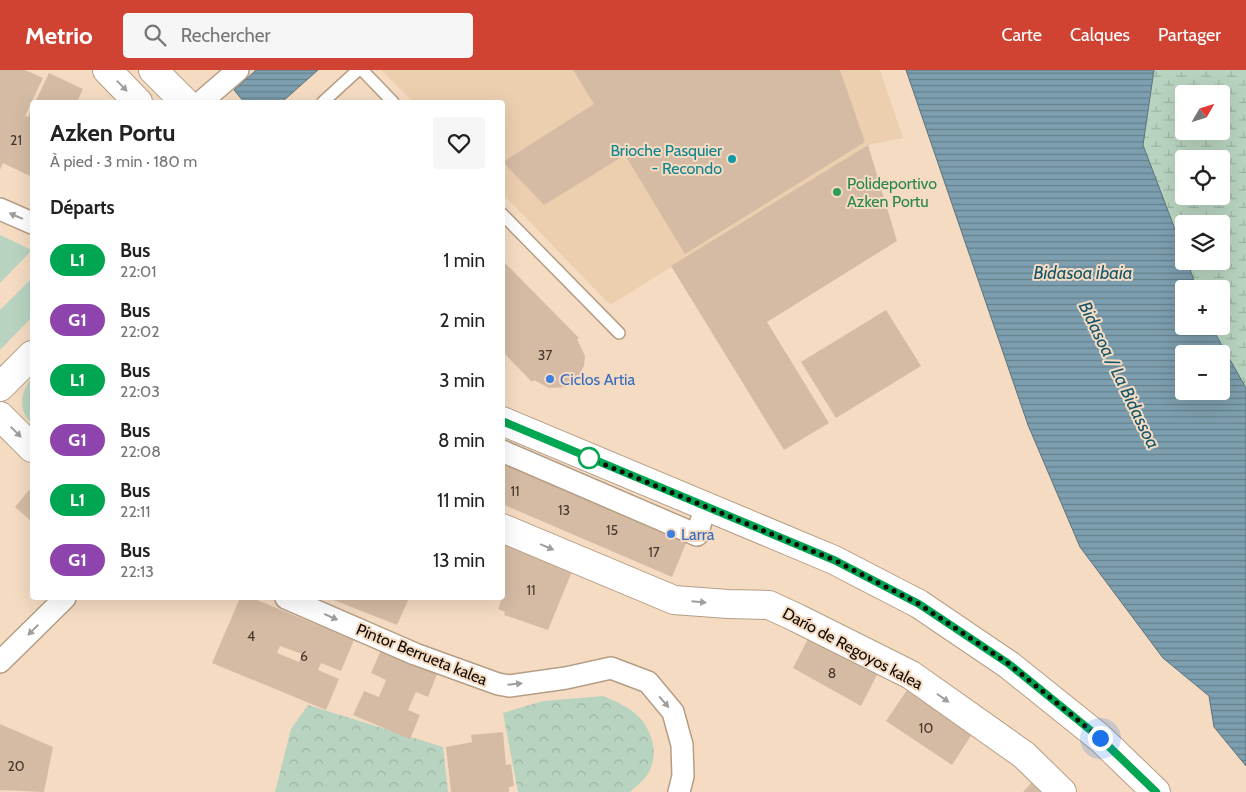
<!DOCTYPE html>
<html lang="fr">
<head>
<meta charset="utf-8">
<style>
	:root { --surface:#fff; --page:#f6f6f6; --text:#222; --muted:#767676; --accent:#d04333 }
	body { margin:0; font-family:Cabin,sans-serif; background:var(--page); color:var(--text); height:100vh; display:flex; flex-direction:column; font-size:19px; white-space:nowrap }
	* { box-sizing:border-box; margin:0 }
	p { font-size:16px; color:var(--muted) }
	.icon { flex:none; width:28px; height:28px; fill:none; stroke:currentColor; stroke-width:2; stroke-linecap:round; stroke-linejoin:round }
	.map { position:relative; flex:1; overflow:hidden }
	.details { position:absolute; left:30px; top:30px; width:475px; height:500px; display:flex; flex-direction:column; background:var(--surface); border-radius:5px; box-shadow:0 5px 20px #0002 }
	.details>* { flex:none }
	.badge { padding:0 10px; border-radius:16px; font-size:18px; line-height:32px }
	.needle { width:32px; rotate:51deg }
	.fabs { position:absolute; left:1175px; top:15px; display:grid; gap:10px }
	.fabs a { display:grid; place-items:center; width:55px; height:55px; border-radius:5px; background:var(--surface); box-shadow:0 5px 20px #0002; font-size:25px }
	.you { position:absolute; width:25px; height:25px; margin:-12px; border:4px solid #fff; border-radius:50%; background:#1a73e8; box-shadow:0 0 0 8px #1a73e833 }
	.map>.badge { position:absolute; translate:-50% -50%; box-shadow:0 0 0 2px #fff }
	h2 { padding:0 20px; font-size:19px; line-height:45px }
	.round { display:grid; place-items:center; flex:none; width:52px; height:52px; border-radius:5px; background:var(--page) }
	.overview { display:flex; align-items:center; justify-content:space-between; height:85px; padding:0 20px }
	h1 { font-size:24px; font-weight:700; line-height:38px }
	ul { padding:0; list-style:none }
	li { display:flex; align-items:center; gap:15px; height:60px; padding:0 20px }
	li div { flex:1 }
	li b { display:block; font-size:19px }
	li em { font-style:normal }
	li .badge { min-width:55px; font-weight:700; text-align:center }
	header { display:flex; align-items:center; gap:30px; box-sizing:border-box; height:70px; padding:0 25px; background:var(--accent); color:#fff }
	header strong { font-size:24px }
	nav { display:flex; gap:28px; margin-inline-start:auto; font-size:18px }
	.search { width:350px; height:45px; background:var(--page); display:flex; align-items:center; gap:12px; box-sizing:border-box; padding:0 18px; border-radius:5px; color:var(--muted); font-size:19px }
	.map>svg:first-child { display:block }
	.built { fill:#eccfaf }
	.green { fill:#b8d4c0 }
	.forest { fill:url(#forest-crowns) }
	.wetland { fill:url(#wetland-marsh); fill-rule:evenodd }
	.water { fill:url(#water-rules); stroke:#5d737c; fill-rule:evenodd }
	.building { fill:#d5bba4; fill-rule:evenodd }
	.lines { fill:none; stroke-linecap:round; stroke-linejoin:round }
	.lane-casing { stroke:#b59e86; stroke-width:14 }
	.street-casing { stroke:#b59e86; stroke-width:24 }
	.secondary-casing { stroke:#b59e86; stroke-width:30 }
	.primary-casing { stroke:#b59e86; stroke-width:30 }
	.lane { stroke:#fff; stroke-width:11 }
	.street { stroke:#fff; stroke-width:21 }
	.secondary { stroke:#fff; stroke-width:28 }
	.primary { stroke:#fff; stroke-width:28 }
	.oneway { fill:#a19d9b }
	.line-casing { stroke:#fff; stroke-width:11 }
	.line { stroke:#00a651; stroke-width:8 }
	.walk { stroke:#130b04; stroke-width:5; stroke-dasharray:0 9 }
	.culture-dot { fill:#0f9aa8; stroke:#f4dbc2; stroke-width:2 }
	.leisure-dot { fill:#2e9e5b; stroke:#f4dbc2; stroke-width:2 }
	.shop-dot { fill:#3f7fe0; stroke:#f4dbc2; stroke-width:2 }
	.stop-dot { fill:#fff; stroke:#00a651; stroke-width:2.5 }
	.labels { text-anchor:middle; stroke-width:4; stroke-linejoin:round; paint-order:stroke }
	.number-label { font-size:14px; fill:#44372c }
	.culture-label { font-size:16px; fill:#0d838f; stroke:#f4dbc2; text-anchor:end }
	.leisure-label { font-size:16px; fill:#27864d; stroke:#f4dbc2; text-anchor:start }
	.shop-label { font-size:16px; fill:#366cbe; stroke:#f4dbc2; text-anchor:start }
	.street-label { font-size:16px; fill:#130b04; stroke:#f4dbc2 }
	.water-label { font-size:18px; font-style:italic; fill:#14566d; stroke:#f4dbc2 }
</style>
</head>
<body>
<header>
<strong>Metrio</strong>
<div class="search"><svg class="icon" aria-label="search" viewBox="0 0 24 24"><circle cx="10" cy="10" r="6"/><path d="M15 15l6 6"/></svg>Rechercher</div>
<nav><a>Carte</a><a>Calques</a><a>Partager</a></nav>
</header>
<div class="map">
<svg width="1246" height="722" viewBox="0 0 1246 722">
	<defs>
		<pattern id="forest-crowns" width="20" height="18" patternUnits="userSpaceOnUse" patternTransform="scale(1.25)"><rect width="20" height="18" fill="#b8d4c0"/><path d="M2 6a3 3 0 1 1 6 0M12 15a3 3 0 1 1 6 0" fill="none" stroke="#9db5a3"/></pattern>
		<pattern id="wetland-marsh" width="20" height="14" patternUnits="userSpaceOnUse" patternTransform="scale(1.25)"><rect width="20" height="14" fill="#b8d4c0"/><path d="M1 5h8M5 5V1M11 12h8M15 12V8" fill="none" stroke="#9db5a3"/></pattern>
		<pattern id="water-rules" width="6" height="5" patternUnits="userSpaceOnUse" patternTransform="scale(1.25)"><rect width="6" height="5" fill="#7d9faf"/><path d="M0 2.5h6" fill="none" stroke="#65808c"/></pattern>
	</defs>
	<rect width="100%" height="100%" fill="#f4dbc2"/>
	<path class="built" d="M381,0H880L903,68L868,75L610,235L503,124L502,32H413Z"/>
	<path class="green" d="M0,165L32,180L0,213Z
		M32,208V247L0,280V240Z
		M32,308V354C18,341 20,322 32,308Z"/>
	<path class="forest" d="M603,626C628,636 648,647 653,675C655,683 653,694 649,702C646,709 636,716 630,722H518L503,643L543,631Z
		M308,635L443,677L448,722H275L291,659Z"/>
	<path class="wetland" d="M1154,0H1246V318L1211,256H1221V219H1197L1187,191H1221V154H1184V183L1143,75ZM1184,24H1221V61H1184ZM1184,89H1221V126H1184Z"/>
	<path class="water" d="M256,0H318L282,32H244L234,20Z
		M906,0H1154L1143,75L1184,183V191H1187L1197,219H1184V256H1211L1246,318V696L1214,657L1209,626L1163,588L1080,477L1028,355ZM1184,284H1221V321H1184Z"/>
	<path class="building" d="M0,0H25L43,8L25,46L28,47L32,38V107L3,93L0,100Z
		M573,0H840L865,72L685,184L625,85L544,135L503,92L594,34Z
		M49,3L83,19L77,32H35Z
		M868,75L897,171L767,252L829,353L784,380L671,196Z
		M502,190L579,268L577,269L585,286L584,296L575,311L567,317L549,318L534,310L532,312L502,281Z
		M886,240L921,296L836,348L801,292Z
		M502,391L687,471L672,507L502,434Z
		M29,420L32,423L31,451L15,437Z
		M502,468L573,499L548,560L504,545L505,542L498,539L504,523Z
		M240,528H252L354,570L341,601L321,593L318,600L339,609L326,640L212,593ZM280,576L302,584L299,592L277,583Z
		M329,528H409L397,555Z
		M809,567L878,603L861,636L793,598Z
		M381,580L437,604L428,627L416,622L408,640L420,645L410,669L353,645L364,621L379,627L386,610L371,603Z
		M907,620L972,664L952,695L886,651Z
		M0,654L53,677L44,722L0,720Z
		M503,662L506,695L511,694L514,716L509,717V722H451L446,677L472,672L471,665Z
		M1032,712L1043,722H1023Z"/>
	<g class="lines">
		<defs>
			<path id="lane" d="M362,0L393,32
				M323,32L358,0
				M502,144L619,263"/>
			<path id="street" d="M201,32L238,0
				M0,139L32,153
				M502,381L697,465L702,448L711,438
				M286,528L415,584L498,614L509,616L566,608L611,598L648,612L673,642L682,675L683,706L679,722
				M0,592L65,528"/>
			<path id="secondary" d="M0,317L32,285
				M0,346L32,378
				M502,458L674,530L728,534L769,535L797,548L911,605L1024,685L1062,722"/>
			<path id="primary" d="M107,0L138,32
				M153,0L185,32
				M502,351L834,490L919,534L1009,595L1100,668L1156,722"/>
		</defs>
		<use href="#lane" class="lane-casing"/>
		<use href="#street" class="street-casing"/>
		<use href="#secondary" class="secondary-casing"/>
		<use href="#primary" class="primary-casing"/>
		<use href="#lane" class="lane"/>
		<use href="#street" class="street"/>
		<use href="#secondary" class="secondary"/>
		<use href="#primary" class="primary"/>
	</g>
	<defs><path id="oneway-solid" d="M-6-.8H1V-3.2L6.5 0L1 3.2V.8H-6Z" transform="scale(1.25)"/></defs>
	<g class="oneway">
		<use href="#oneway-solid" transform="translate(122 16) rotate(46)"/>
		<use href="#oneway-solid" transform="translate(16 146) rotate(-157)"/>
		<use href="#oneway-solid" transform="translate(16 362) rotate(45)"/>
		<use href="#oneway-solid" transform="translate(547 477) rotate(23)"/>
		<use href="#oneway-solid" transform="translate(699 532) rotate(5)"/>
		<use href="#oneway-solid" transform="translate(331 547) rotate(24)"/>
		<use href="#oneway-solid" transform="translate(33 560) rotate(135)"/>
		<use href="#oneway-solid" transform="translate(515 614) rotate(-6)"/>
		<use href="#oneway-solid" transform="translate(943 628) rotate(35)"/>
		<use href="#oneway-solid" transform="translate(664 632) rotate(49)"/>
	</g>
	<g class="lines">
		<defs>
			<path id="line" d="M502,351L834,490L919,534L1009,594L1100,668L1156,722"/>
		</defs>
		<use href="#line" class="line-casing"/>
		<use href="#line" class="line"/>
		<path class="walk" d="M589,388L834,490L919,534L1009,594L1100,668"/>
	</g>
	<circle class="culture-dot" cx="732" cy="89" r="5"/>
	<circle class="leisure-dot" cx="837" cy="122" r="5"/>
	<g class="shop-dot">
		<circle cx="550" cy="309" r="5"/>
		<circle cx="671" cy="464" r="5"/>
	</g>
	<circle class="stop-dot" cx="589" cy="388" r="10"/>
	<g class="labels">
		<g class="number-label">
			<text x="16" y="75">21</text>
			<text x="545" y="290">37</text>
			<text x="515" y="426">11</text>
			<text x="564" y="445">13</text>
			<text x="612" y="465">15</text>
			<text x="654" y="487">17</text>
			<text x="531" y="525">11</text>
			<text x="251" y="571">4</text>
			<text x="304" y="591">6</text>
			<text x="832" y="608">8</text>
			<text x="926" y="663">10</text>
			<text x="16" y="701">20</text>
		</g>
		<g class="culture-label">
			<text x="722" y="86">Brioche Pasquier<tspan x="722" dy="18">- Recondo</tspan></text>
		</g>
		<g class="leisure-label">
			<text x="847" y="119">Polideportivo<tspan x="847" dy="18">Azken Portu</tspan></text>
		</g>
		<g class="shop-label">
			<text x="560" y="315">Ciclos Artia</text>
			<text x="681" y="470">Larra</text>
		</g>
		<g class="street-label">
			<text transform="translate(853 578) rotate(28)" y="6">Darío de Regoyos kalea</text>
			<text transform="translate(422 584) rotate(22)" y="6">Pintor Berrueta kalea</text>
		</g>
		<g class="water-label">
			<text x="1083" y="209">Bidasoa ibaia</text>
			<text transform="translate(1119 305) rotate(64)" y="6">Bidasoa / La Bidassoa</text>
		</g>
	</g>
</svg>
<div class="fabs">
<a><svg class="needle" viewBox="-14 -14 28 28"><path d="M0-13l5 13h-10z" fill="#e53935"/><path d="M0 13l5-13h-10z" fill="#767676"/></svg></a>
<a><svg class="icon" aria-label="locate" viewBox="0 0 24 24"><circle cx="12" cy="12" r="6"/><path d="M12 2v4M12 18v4M2 12h4M18 12h4"/></svg></a>
<a><svg class="icon" aria-label="layers" viewBox="0 0 24 24"><path d="M12 4l9 5-9 5-9-5zM3 14l9 5 9-5"/></svg></a>
<a>+</a>
<a>−</a>
</div>
<div class="you" style="left:1100px;top:668px"></div>
<section class="details">
<div class="overview"><div><h1>Azken Portu</h1><p>À pied · 3 min · 180 m</p></div><a class="round"><svg class="icon" aria-label="heart" viewBox="0 0 24 24"><path d="M12 20l-8-8c-3-5 5-10 8-4 3-6 11-1 8 4z"/></svg></a></div>
<h2>Départs</h2>
<ul>
<li><span class="badge" style="background:#00a651;color:#fff">L1</span><div><b>Bus</b><p>22:01</p></div><em>1 min</em></li>
<li><span class="badge" style="background:#8e44ad;color:#fff">G1</span><div><b>Bus</b><p>22:02</p></div><em>2 min</em></li>
<li><span class="badge" style="background:#00a651;color:#fff">L1</span><div><b>Bus</b><p>22:03</p></div><em>3 min</em></li>
<li><span class="badge" style="background:#8e44ad;color:#fff">G1</span><div><b>Bus</b><p>22:08</p></div><em>8 min</em></li>
<li><span class="badge" style="background:#00a651;color:#fff">L1</span><div><b>Bus</b><p>22:11</p></div><em>11 min</em></li>
<li><span class="badge" style="background:#8e44ad;color:#fff">G1</span><div><b>Bus</b><p>22:13</p></div><em>13 min</em></li>
</ul>
</section>
</div>
</body>
</html>
